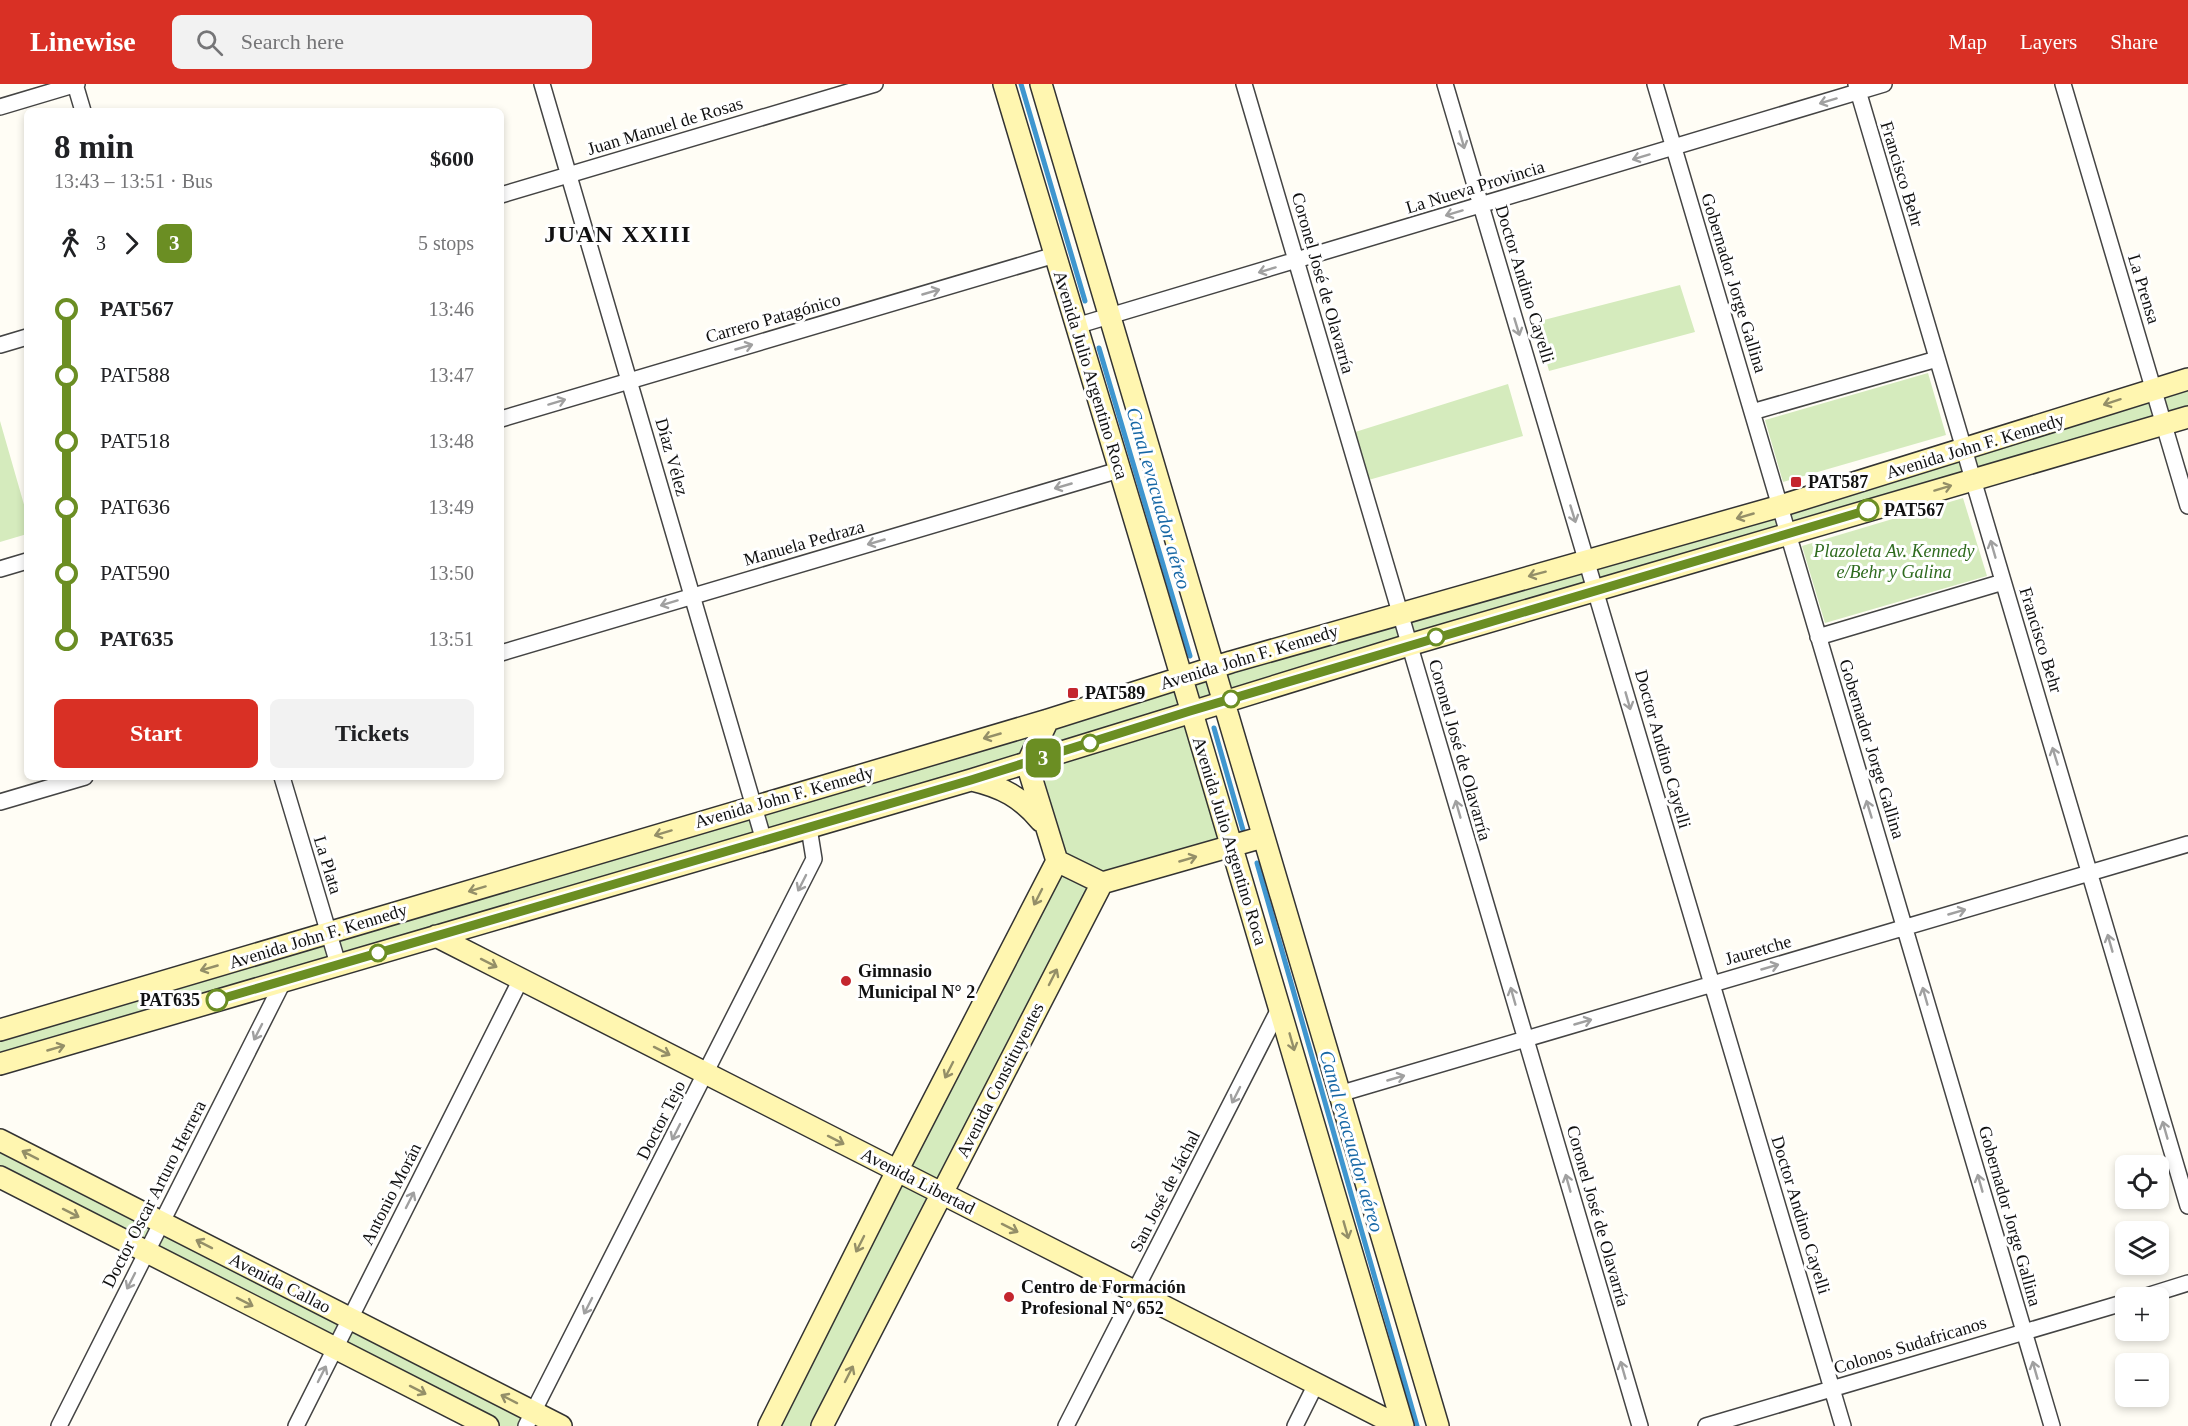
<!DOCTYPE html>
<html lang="en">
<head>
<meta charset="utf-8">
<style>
	:root { --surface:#fff; --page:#f2f2f2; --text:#202124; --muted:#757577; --accent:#d93025 }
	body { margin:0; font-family:Georgia,serif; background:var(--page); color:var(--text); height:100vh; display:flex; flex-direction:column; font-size:22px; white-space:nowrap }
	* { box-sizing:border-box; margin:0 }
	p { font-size:20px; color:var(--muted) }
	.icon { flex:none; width:33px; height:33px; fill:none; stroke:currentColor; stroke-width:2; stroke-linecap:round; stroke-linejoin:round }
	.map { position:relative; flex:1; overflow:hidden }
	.side { position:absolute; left:24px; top:24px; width:480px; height:672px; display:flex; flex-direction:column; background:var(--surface); border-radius:9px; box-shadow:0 3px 9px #0003 }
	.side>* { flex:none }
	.badge { padding:0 12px; border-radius:9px; font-size:21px; line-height:39px }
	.buttons { position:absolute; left:2115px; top:1071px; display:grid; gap:12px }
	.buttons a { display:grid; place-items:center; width:54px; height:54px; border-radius:9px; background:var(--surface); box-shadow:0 3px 9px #0003; font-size:30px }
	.map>.badge { position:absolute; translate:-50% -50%; box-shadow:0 0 0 3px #fff }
	.legs { display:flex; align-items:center; gap:9px; height:66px; padding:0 30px; font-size:20px }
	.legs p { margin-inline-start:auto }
	.head { display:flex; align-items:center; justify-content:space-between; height:102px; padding:0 30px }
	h1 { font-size:33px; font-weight:800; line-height:45px }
	.button { display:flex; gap:12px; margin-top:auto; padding:12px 30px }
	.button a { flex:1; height:69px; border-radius:9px; background:var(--accent); color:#fff; font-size:24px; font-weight:800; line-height:69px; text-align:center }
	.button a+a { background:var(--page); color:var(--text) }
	ul { padding:0 30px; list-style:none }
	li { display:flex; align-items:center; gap:21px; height:66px; font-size:22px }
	li i { display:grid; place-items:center; width:9px; height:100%; margin:0 8px; background:currentColor }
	li i::after { content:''; width:15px; height:15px; margin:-8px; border:4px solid; border-radius:50%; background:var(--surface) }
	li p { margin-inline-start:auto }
	li:first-child i { background:linear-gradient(#0000 50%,currentColor 0) }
	li:last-child i { background:linear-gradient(currentColor 50%,#0000 0) }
	header { display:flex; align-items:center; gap:36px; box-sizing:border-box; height:84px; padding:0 30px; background:var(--accent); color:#fff }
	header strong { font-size:28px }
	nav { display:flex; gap:33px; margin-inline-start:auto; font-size:21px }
	.search { width:420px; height:54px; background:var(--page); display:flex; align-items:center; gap:15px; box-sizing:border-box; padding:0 21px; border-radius:9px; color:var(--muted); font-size:22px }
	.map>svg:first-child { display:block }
	.green { fill:#d5ebbd }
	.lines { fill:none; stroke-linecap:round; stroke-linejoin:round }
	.stream { stroke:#3f96cf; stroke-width:5 }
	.street-casing { stroke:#444; stroke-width:18 }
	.secondary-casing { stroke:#333; stroke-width:24 }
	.street { stroke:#fff; stroke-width:15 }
	.secondary { stroke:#fff6b0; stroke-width:21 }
	.oneway { stroke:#a0a0a0 }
	.oneway2 { stroke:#948f68 }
	.line-1-casing { stroke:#fff; stroke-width:14 }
	.line-1 { stroke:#6b8e23; stroke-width:9 }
	.poi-dot { fill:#c4262e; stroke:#fff; stroke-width:2 }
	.stop-1-dot { fill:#fff; stroke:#6b8e23; stroke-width:3 }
	.labels { text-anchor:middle; stroke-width:6; stroke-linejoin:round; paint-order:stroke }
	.street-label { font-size:18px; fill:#111; stroke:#fff }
	.poi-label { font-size:18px; font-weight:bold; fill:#111; stroke:#fff; text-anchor:start }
	.stop-label { font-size:18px; font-weight:bold; fill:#111; stroke:#fff; text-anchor:start }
	.park-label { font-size:18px; font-style:italic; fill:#2f6b1f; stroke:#fff }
	.water-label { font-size:20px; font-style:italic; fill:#1768a6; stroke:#fff }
	.district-label { font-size:24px; font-weight:bold; letter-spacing:1.5px; fill:#111; stroke:#fff }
</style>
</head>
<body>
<header>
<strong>Linewise</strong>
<div class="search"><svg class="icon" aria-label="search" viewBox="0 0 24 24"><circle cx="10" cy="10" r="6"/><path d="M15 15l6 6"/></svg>Search here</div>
<nav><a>Map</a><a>Layers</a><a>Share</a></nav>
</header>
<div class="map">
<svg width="2188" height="1342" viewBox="0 0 2188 1342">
	<rect width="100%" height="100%" fill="#fffdf5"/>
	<path class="green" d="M1680,201L1695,248L1549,287L1536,238Z
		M1928,289L1946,351L1783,398L1765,336Z
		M2188,295V333L1191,626L1231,762L1102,800L822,1342H769L1057,777L1027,680L0,980V946Z
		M1508,300L1523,352L1365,397L1352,349Z
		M0,337L27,431V450L0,458Z
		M1963,414L1987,492L1825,539L1802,462Z
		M0,1056L561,1342H488L0,1093Z"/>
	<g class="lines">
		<path class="stream" d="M1021,0L1085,217
			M1099,264L1190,572
			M1214,644L1243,746
			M1257,779L1417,1342"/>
		<defs>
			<path id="street" d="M75,0L83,27
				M542,0L764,757
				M1244,0L1640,1342
				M1445,0L1843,1342
				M1655,0L2052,1342
				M1856,0L2188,1122
				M2063,0L2188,422
				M0,23L77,0
				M501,111L875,0
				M1076,242L1884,0
				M0,261L27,253
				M1752,328L1937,275
				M501,335L1055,171
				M0,485L27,477
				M1818,553L2003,498
				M501,569L1119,386
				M282,693L338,880
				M0,718L85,693
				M1339,1010L2188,760
				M2140,1214L2188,1199
				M59,1342L284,896
				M296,1342L521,895
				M526,1342L814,775L809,744
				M1066,1342L1281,921
				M1295,1342L1316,1300
				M1706,1342L2126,1218"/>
			<path id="secondary" d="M1004,0C1138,447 1273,894 1403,1342
				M1041,0L1438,1342
				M1027,680L1048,636
				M972,696C1002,703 1021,713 1041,737
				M1057,777L1102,799
				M436,852L1399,1342
				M0,946L1048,636L1231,578L1780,422L2188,295
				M0,980L971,696L1409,561L2188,333
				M0,1056L561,1342
				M0,1093L488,1342
				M769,1342L897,1087L1057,777L1027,680
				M822,1342L1102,799L1263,753"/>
		</defs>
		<use href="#street" class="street-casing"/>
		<use href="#secondary" class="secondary-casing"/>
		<use href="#street" class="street"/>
		<use href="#secondary" class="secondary"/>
	</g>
	<defs><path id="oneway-shaft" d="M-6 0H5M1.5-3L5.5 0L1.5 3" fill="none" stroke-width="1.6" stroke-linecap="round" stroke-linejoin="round" transform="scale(1.5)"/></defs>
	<g class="oneway">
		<use href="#oneway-shaft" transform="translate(1828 17) rotate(163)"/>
		<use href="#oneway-shaft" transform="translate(1462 56) rotate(74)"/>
		<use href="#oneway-shaft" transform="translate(1641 73) rotate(163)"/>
		<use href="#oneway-shaft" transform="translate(1454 129) rotate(163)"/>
		<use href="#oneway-shaft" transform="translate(1267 186) rotate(163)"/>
		<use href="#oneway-shaft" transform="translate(931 208) rotate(-16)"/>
		<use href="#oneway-shaft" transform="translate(1517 243) rotate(73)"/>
		<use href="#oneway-shaft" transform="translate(744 263) rotate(-16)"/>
		<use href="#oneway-shaft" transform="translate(557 318) rotate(-17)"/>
		<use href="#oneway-shaft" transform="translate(1063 402) rotate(164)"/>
		<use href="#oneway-shaft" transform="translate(1573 430) rotate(73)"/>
		<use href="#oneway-shaft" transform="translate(876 458) rotate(164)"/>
		<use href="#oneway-shaft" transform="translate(1993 465) rotate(-106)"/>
		<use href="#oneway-shaft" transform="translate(669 519) rotate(163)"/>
		<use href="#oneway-shaft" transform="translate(1628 617) rotate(74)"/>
		<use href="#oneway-shaft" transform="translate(2055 672) rotate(-107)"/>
		<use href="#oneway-shaft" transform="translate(1458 725) rotate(-106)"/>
		<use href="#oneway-shaft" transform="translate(1869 725) rotate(-107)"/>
		<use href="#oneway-shaft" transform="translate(802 799) rotate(117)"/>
		<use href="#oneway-shaft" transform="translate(1957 828) rotate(-16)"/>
		<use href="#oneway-shaft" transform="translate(2110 859) rotate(-106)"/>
		<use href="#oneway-shaft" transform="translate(1770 883) rotate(-16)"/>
		<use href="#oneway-shaft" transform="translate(1513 912) rotate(-106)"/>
		<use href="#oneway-shaft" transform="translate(1925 912) rotate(-106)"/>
		<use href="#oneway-shaft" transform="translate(1583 938) rotate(-16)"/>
		<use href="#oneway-shaft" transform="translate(258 948) rotate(117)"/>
		<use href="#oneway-shaft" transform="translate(1396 994) rotate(-16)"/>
		<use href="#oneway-shaft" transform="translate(1236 1011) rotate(117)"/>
		<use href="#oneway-shaft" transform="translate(2165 1046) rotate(-106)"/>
		<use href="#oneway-shaft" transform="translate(676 1048) rotate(117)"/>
		<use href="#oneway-shaft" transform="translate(1568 1099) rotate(-106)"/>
		<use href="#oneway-shaft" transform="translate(1980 1099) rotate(-106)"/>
		<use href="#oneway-shaft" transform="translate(410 1116) rotate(-63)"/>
		<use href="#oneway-shaft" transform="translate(131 1197) rotate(117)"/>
		<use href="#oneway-shaft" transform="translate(588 1222) rotate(117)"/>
		<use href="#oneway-shaft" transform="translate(1623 1286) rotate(-106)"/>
		<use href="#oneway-shaft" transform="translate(2035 1286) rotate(-106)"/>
		<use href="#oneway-shaft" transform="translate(322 1290) rotate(-63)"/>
	</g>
	<g class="oneway2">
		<use href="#oneway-shaft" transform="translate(2112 318) rotate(162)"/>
		<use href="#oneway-shaft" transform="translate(1943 404) rotate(-17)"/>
		<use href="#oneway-shaft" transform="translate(1745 432) rotate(164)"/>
		<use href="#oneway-shaft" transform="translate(1537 490) rotate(165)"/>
		<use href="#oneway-shaft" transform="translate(992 652) rotate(164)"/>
		<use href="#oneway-shaft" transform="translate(663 749) rotate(163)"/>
		<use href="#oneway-shaft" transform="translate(1188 775) rotate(-16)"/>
		<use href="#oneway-shaft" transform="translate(477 805) rotate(163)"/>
		<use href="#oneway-shaft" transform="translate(1038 813) rotate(117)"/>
		<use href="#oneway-shaft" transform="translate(489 879) rotate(27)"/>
		<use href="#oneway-shaft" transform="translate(209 884) rotate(164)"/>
		<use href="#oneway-shaft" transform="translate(1053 893) rotate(-63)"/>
		<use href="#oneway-shaft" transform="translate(1292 958) rotate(74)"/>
		<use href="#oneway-shaft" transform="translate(56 964) rotate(-16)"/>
		<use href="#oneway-shaft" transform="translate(662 967) rotate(27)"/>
		<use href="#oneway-shaft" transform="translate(949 986) rotate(117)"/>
		<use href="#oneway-shaft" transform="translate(836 1056) rotate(27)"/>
		<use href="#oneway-shaft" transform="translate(30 1071) rotate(-153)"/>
		<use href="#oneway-shaft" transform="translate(71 1129) rotate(27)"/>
		<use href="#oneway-shaft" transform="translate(1010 1144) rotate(27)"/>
		<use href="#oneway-shaft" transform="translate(1346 1146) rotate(74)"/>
		<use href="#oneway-shaft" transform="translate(204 1160) rotate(-153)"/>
		<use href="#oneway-shaft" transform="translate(860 1160) rotate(117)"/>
		<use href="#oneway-shaft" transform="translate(245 1218) rotate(27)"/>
		<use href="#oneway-shaft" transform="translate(849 1290) rotate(-63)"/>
		<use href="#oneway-shaft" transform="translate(418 1306) rotate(27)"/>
		<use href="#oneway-shaft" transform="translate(509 1315) rotate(-153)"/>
	</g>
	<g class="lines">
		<defs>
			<path id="line-1" d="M217,916L971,696L1190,627L1868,426"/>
		</defs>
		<use href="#line-1" class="line-1-casing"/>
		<use href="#line-1" class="line-1"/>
	</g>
	<g class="poi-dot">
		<rect x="1790" y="392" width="12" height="12" rx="3"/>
		<rect x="1067" y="603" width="12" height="12" rx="3"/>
		<circle cx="846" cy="897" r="6"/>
		<circle cx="1009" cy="1213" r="6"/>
	</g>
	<g class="stop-1-dot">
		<circle cx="1868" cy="426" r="10"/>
		<circle cx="1436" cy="553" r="8"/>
		<circle cx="1231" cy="615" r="8"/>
		<circle cx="1090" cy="659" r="8"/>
		<circle cx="378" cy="869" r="8"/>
		<circle cx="217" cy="916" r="10"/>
	</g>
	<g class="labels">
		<g class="street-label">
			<text transform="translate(665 42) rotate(-17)" y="6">Juan Manuel de Rosas</text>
			<text transform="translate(1902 90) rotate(73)" y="6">Francisco Behr</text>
			<text transform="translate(1475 103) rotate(-17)" y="6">La Nueva Provincia</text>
			<text transform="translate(1323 199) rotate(74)" y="6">Coronel José de Olavarría</text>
			<text transform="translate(1734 199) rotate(73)" y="6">Gobernador Jorge Gallina</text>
			<text transform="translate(1525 200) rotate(73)" y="6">Doctor Andino Cayelli</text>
			<text transform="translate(2144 205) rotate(73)" y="6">La Prensa</text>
			<text transform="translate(773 234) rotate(-16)" y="6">Carrero Patagónico</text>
			<text transform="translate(1091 291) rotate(73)" y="6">Avenida Julio Argentino Roca</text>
			<text transform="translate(1975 362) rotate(-17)" y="6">Avenida John F. Kennedy</text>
			<text transform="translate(672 373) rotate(74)" y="6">Díaz Vélez</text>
			<text transform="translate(804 459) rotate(-16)" y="6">Manuela Pedraza</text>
			<text transform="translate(2041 556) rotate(73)" y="6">Francisco Behr</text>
			<text transform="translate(1249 573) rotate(-17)" y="6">Avenida John F. Kennedy</text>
			<text transform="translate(1663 665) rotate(74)" y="6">Doctor Andino Cayelli</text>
			<text transform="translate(1872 665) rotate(73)" y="6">Gobernador Jorge Gallina</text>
			<text transform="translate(1460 666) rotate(74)" y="6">Coronel José de Olavarría</text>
			<text transform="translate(784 713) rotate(-16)" y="6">Avenida John F. Kennedy</text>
			<text transform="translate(1230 757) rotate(73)" y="6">Avenida Julio Argentino Roca</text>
			<text transform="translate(328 781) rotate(73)" y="6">La Plata</text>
			<text transform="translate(318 852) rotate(-17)" y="6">Avenida John F. Kennedy</text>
			<text transform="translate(1758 866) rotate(-16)" y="6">Jauretche</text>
			<text transform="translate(1000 996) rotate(-63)" y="6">Avenida Constituyentes</text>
			<text transform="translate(661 1036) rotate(-63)" y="6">Doctor Tejo</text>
			<text transform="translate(918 1097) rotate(27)" y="6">Avenida Libertad</text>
			<text transform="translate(1165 1107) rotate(-63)" y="6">San José de Jáchal</text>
			<text transform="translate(154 1110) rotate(-63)" y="6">Doctor Oscar Arturo Herrera</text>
			<text transform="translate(391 1110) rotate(-63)" y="6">Antonio Morán</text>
			<text transform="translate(1801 1131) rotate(73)" y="6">Doctor Andino Cayelli</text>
			<text transform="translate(1598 1132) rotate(74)" y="6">Coronel José de Olavarría</text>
			<text transform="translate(2010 1132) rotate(74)" y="6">Gobernador Jorge Gallina</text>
			<text transform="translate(280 1199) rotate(27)" y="6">Avenida Callao</text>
			<text transform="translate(1910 1261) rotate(-17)" y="6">Colonos Sudafricanos</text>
		</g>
		<g class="poi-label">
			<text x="1808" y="404">PAT587</text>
			<text x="1085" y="615">PAT589</text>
			<text x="858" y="893">Gimnasio<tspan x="858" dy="21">Municipal N° 2</tspan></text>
			<text x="1021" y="1209">Centro de Formación<tspan x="1021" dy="21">Profesional N° 652</tspan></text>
		</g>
		<g class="stop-label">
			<text x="1884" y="432">PAT567</text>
			<text x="200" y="922" text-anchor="end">PAT635</text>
		</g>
		<g class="park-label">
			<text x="1894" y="473">Plazoleta Av. Kennedy<tspan x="1894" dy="21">e/Behr y Galina</tspan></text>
		</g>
		<g class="water-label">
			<text transform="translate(1159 414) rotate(74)" y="7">Canal evacuador aéreo</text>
			<text transform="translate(1352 1057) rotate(74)" y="7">Canal evacuador aéreo</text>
		</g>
		<g class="district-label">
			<text x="618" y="158">JUAN XXIII</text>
		</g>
	</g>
</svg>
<div class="buttons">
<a><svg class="icon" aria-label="locate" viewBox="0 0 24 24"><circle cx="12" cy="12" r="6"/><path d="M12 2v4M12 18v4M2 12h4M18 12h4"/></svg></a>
<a><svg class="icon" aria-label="layers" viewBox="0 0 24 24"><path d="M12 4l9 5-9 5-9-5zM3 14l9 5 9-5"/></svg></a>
<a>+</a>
<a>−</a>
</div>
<b class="badge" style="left:1043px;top:674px;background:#6b8e23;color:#fff">3</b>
<section class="side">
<div class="head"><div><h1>8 min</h1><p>13:43 – 13:51 · Bus</p></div><b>$600</b></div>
<div class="legs"><svg class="icon" aria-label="walk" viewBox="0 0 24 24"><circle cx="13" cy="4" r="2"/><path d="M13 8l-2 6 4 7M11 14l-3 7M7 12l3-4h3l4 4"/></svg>3<svg class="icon" aria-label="forward" viewBox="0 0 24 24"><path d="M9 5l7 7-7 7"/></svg><b class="badge" style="background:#6b8e23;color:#fff">3</b><p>5 stops</p></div>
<ul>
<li><i style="color:#6b8e23"></i><b>PAT567</b><p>13:46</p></li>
<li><i style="color:#6b8e23"></i><span>PAT588</span><p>13:47</p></li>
<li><i style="color:#6b8e23"></i><span>PAT518</span><p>13:48</p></li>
<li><i style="color:#6b8e23"></i><span>PAT636</span><p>13:49</p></li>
<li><i style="color:#6b8e23"></i><span>PAT590</span><p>13:50</p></li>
<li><i style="color:#6b8e23"></i><b>PAT635</b><p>13:51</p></li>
</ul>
<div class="button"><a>Start</a><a>Tickets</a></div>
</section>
</div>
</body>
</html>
